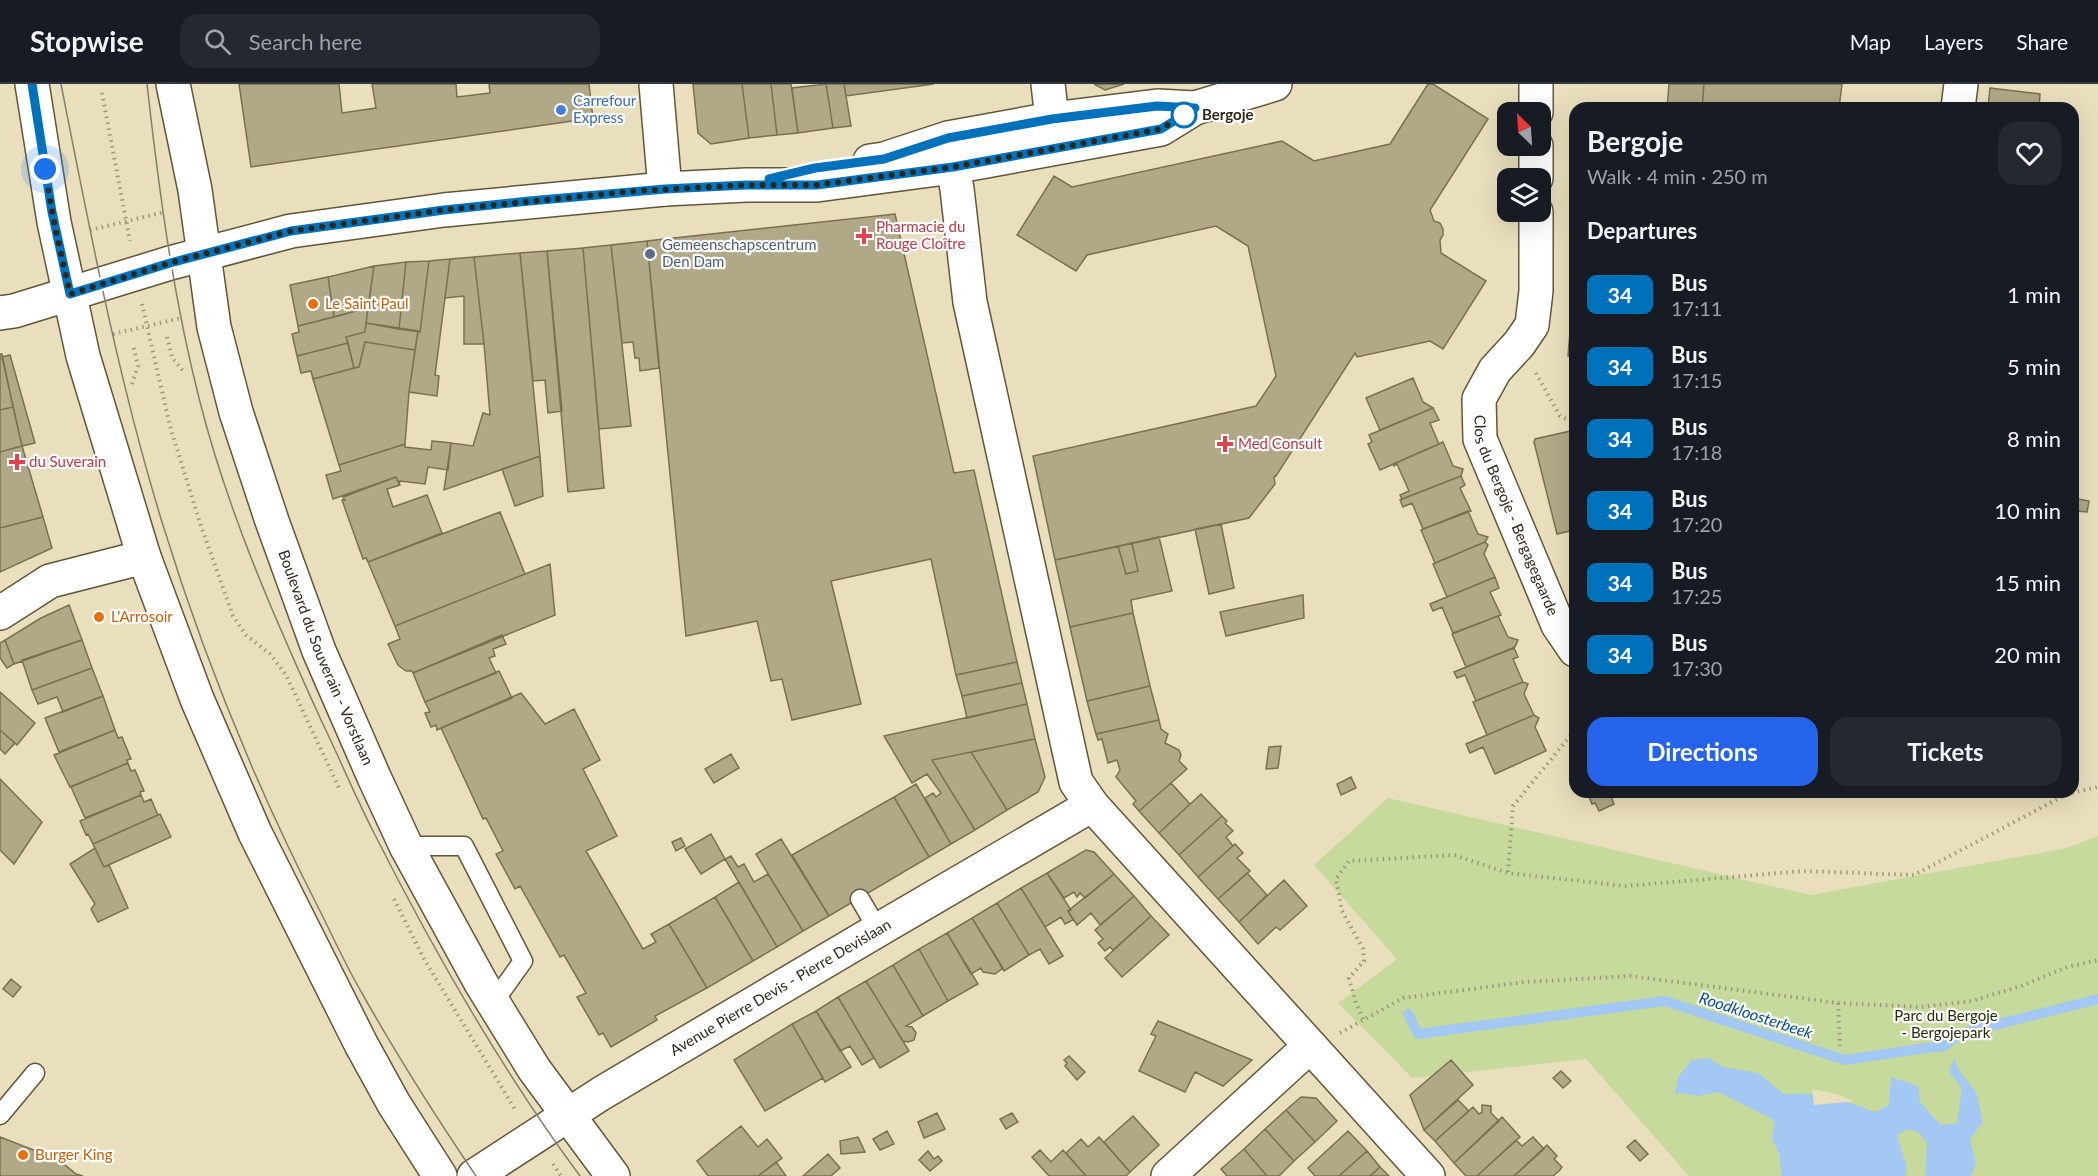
<!DOCTYPE html>
<html lang="en">
<head>
<meta charset="utf-8">
<style>
	:root { --surface:#171b24; --page:#242831; --text:#f1f3f6; --muted:#9ea1a6; --line:#363941; --accent:#2563eb }
	body { margin:0; font-family:Lato,sans-serif; background:var(--page); color:var(--text); height:100vh; display:flex; flex-direction:column; font-size:22px; white-space:nowrap }
	* { box-sizing:border-box; margin:0 }
	p { font-size:20px; color:var(--muted) }
	.icon { flex:none; width:33px; height:33px; fill:none; stroke:currentColor; stroke-width:2; stroke-linecap:round; stroke-linejoin:round }
	.map { position:relative; flex:1; overflow:hidden }
	.details { position:absolute; left:1569px; top:18px; width:510px; height:696px; display:flex; flex-direction:column; background:var(--surface); border-radius:18px; box-shadow:0 6px 24px #0002 }
	.details>* { flex:none }
	.badge { padding:0 12px; border-radius:9px; font-size:21px; line-height:39px }
	.needle { width:39px; rotate:335deg }
	.tools { position:absolute; left:1497px; top:18px; display:grid; gap:12px }
	.tools a { display:grid; place-items:center; width:54px; height:54px; border-radius:12px; background:var(--surface); box-shadow:0 6px 24px #0002; font-size:30px }
	.you { position:absolute; width:30px; height:30px; margin:-15px; border:4px solid #fff; border-radius:50%; background:#1a73e8; box-shadow:0 0 0 9px #1a73e833 }
	.map>.badge { position:absolute; translate:-50% -50%; box-shadow:0 0 0 3px #fff }
	h2 { padding:0 18px; font-size:22px; line-height:54px }
	.round { display:grid; place-items:center; flex:none; width:63px; height:63px; border-radius:18px; background:var(--page) }
	.summary { display:flex; align-items:center; justify-content:space-between; height:102px; padding:0 18px }
	h1 { font-size:28px; font-weight:700; line-height:45px }
	.button { display:flex; gap:12px; margin-top:auto; padding:12px 18px }
	.button a { flex:1; height:69px; border-radius:18px; background:var(--accent); color:#fff; font-size:24px; font-weight:700; line-height:69px; text-align:center }
	.button a+a { background:var(--page); color:var(--text) }
	ul { padding:0; list-style:none }
	li { display:flex; align-items:center; gap:18px; height:72px; padding:0 18px }
	li div { flex:1 }
	li b { display:block; font-size:22px }
	li em { font-style:normal }
	li .badge { min-width:66px; font-weight:700; text-align:center }
	header { display:flex; align-items:center; gap:36px; box-sizing:border-box; height:84px; padding:0 30px; background:var(--surface); border-bottom:2px solid var(--line) }
	header strong { font-size:28px }
	nav { display:flex; gap:33px; margin-inline-start:auto; font-size:21px }
	.search { width:420px; height:54px; background:var(--page); display:flex; align-items:center; gap:15px; box-sizing:border-box; padding:0 21px; border-radius:18px; color:var(--muted); font-size:22px }
	.map>svg:first-child { display:block }
	.green { fill:#c6da9b }
	.water { fill:#a2c8f3 }
	.pier { fill:#e9dfbd }
	.lines { fill:none; stroke-linecap:round; stroke-linejoin:round }
	.stream { stroke:#a2c8f3; stroke-width:10 }
	.building { fill:#b1a887; stroke:#797051; stroke-width:1.5 }
	.lane-casing { stroke:#605739; stroke-width:21 }
	.street-casing { stroke:#605739; stroke-width:36 }
	.secondary-casing { stroke:#605739; stroke-width:36 }
	.primary-casing { stroke:#605739; stroke-width:36 }
	.path { stroke:#9d967c; stroke-width:4; stroke-dasharray:1.5 4.5; stroke-linecap:butt }
	.lane { stroke:#fff; stroke-width:18 }
	.street { stroke:#fff; stroke-width:33 }
	.secondary { stroke:#fff; stroke-width:33 }
	.primary { stroke:#fff; stroke-width:33 }
	.tram { stroke:#857e67; stroke-width:1.5 }
	.line-casing { stroke:#fff; stroke-width:14 }
	.line { stroke:#0072bc; stroke-width:9 }
	.walk { stroke:#2b271a; stroke-width:6; stroke-dasharray:0 10.8 }
	.shop-dot { fill:#3f7fe0; stroke:#fff; stroke-width:2 }
	.stop-dot { fill:#fff; stroke:#0072bc; stroke-width:3 }
	.health-dot { fill:#e0444e; stroke:#fff; stroke-width:2 }
	.service-dot { fill:#5c6f8a; stroke:#fff; stroke-width:2 }
	.food-dot { fill:#e8710a; stroke:#fff; stroke-width:2 }
	.labels { text-anchor:middle; stroke-width:4.5; stroke-linejoin:round; paint-order:stroke }
	.shop-label { font-size:15px; fill:#366cbe; stroke:#fff; text-anchor:start }
	.stop-label { font-size:15px; font-weight:bold; fill:#2b271a; stroke:#fff; text-anchor:start }
	.health-label { font-size:15px; fill:#be3a42; stroke:#fff; text-anchor:start }
	.service-label { font-size:15px; fill:#4e5e75; stroke:#fff; text-anchor:start }
	.food-label { font-size:15px; fill:#c56008; stroke:#fff; text-anchor:start }
	.street-label { font-size:15px; fill:#2b271a; stroke:#fff }
	.park-label { font-size:15px; fill:#242e06; stroke:#fff }
	.water-label { font-size:16px; font-style:italic; fill:#034c8c; stroke:#fff }
</style>
</head>
<body>
<header>
<strong>Stopwise</strong>
<div class="search"><svg class="icon" aria-label="search" viewBox="0 0 24 24"><circle cx="10" cy="10" r="6"/><path d="M15 15l6 6"/></svg>Search here</div>
<nav><a>Map</a><a>Layers</a><a>Share</a></nav>
</header>
<div class="map">
<svg width="2098" height="1092" viewBox="0 0 2098 1092">
	<rect width="100%" height="100%" fill="#e9dfbd"/>
	<path class="green" d="M1388,714L1811,811L2067,764L2098,752V1092H1689L1586,975L1412,994L1338,919L1397,875L1314,781Z"/>
	<path class="water" d="M1708,974L1723,983L1758,989L1784,1010C1823,1008 1840,1015 1875,1028L1889,1021L1891,993L1918,1002L1920,1018L1941,1041L1957,1039L1962,1004L1949,988L1954,974L1960,988L1976,1008L1983,1038L1970,1055L1976,1080L1971,1092H1925L1927,1058L1917,1047L1906,1046L1897,1051L1907,1084L1905,1092H1781L1780,1072L1772,1054L1774,1036L1718,1008L1698,1012L1680,1009L1675,1011L1678,993L1692,976Z"/>
	<path class="pier" d="M1812,1005L1836,1010L1854,1017L1814,1021Z"/>
	<g class="lines">
		<path class="stream" d="M1408,930L1418,950L1665,917L1845,976L1932,963H1943L1959,950L2098,915"/>
	</g>
	<path class="building" d="M239,0H339L342,29L376,24L372,0H456L457,13L490,9L489,0H589L593,34L251,83Z
		M693,0H742L749,54L711,60L698,49Z
		M742,0H771L777,51L749,54Z
		M771,0H791L798,49L777,51Z
		M826,0L833,44L798,49L792,4Z
		M826,0H844L851,42L833,44Z
		M844,0H934L846,12Z
		M1094,0H1124L1105,6Z
		M1428,0H1433L1488,35L1430,126L1434,137L1440,139L1443,145V151L1440,156L1441,169L1486,197L1443,265L1430,257L1357,273L1355,269L1276,392L1274,393L1275,400L1249,434L1055,476L1033,372L1256,322L1276,292L1248,162L1216,142L1087,171L1076,187L1017,151L1054,92L1072,103L1282,57L1314,77L1390,60Z
		M1669,0H1704L1702,24H1667Z
		M1704,0H1842L1839,24H1702Z
		M1990,4L2040,10L2039,24H1988Z
		M895,130L954,389L974,386L1017,578L956,591L931,475L831,497L861,620L792,636L782,595L771,597L757,537L686,552L647,157Z
		M647,157L659,284L640,287L639,274H635L633,258L622,259L611,161Z
		M611,161L631,342L599,345L583,164Z
		M583,164L604,404L568,408L547,167Z
		M547,167L562,327L548,329L545,296L533,297L520,169Z
		M520,169L540,372L444,406L451,359L473,362L483,329L490,331L484,260L474,173Z
		M474,173L484,260H464V212L445,214L450,175Z
		M450,175L435,291L439,292L437,312L409,308L418,247L420,248L429,177Z
		M429,177L420,248L399,245L406,178Z
		M406,178L399,245L366,239L374,182Z
		M374,182L368,224L334,233L328,193Z
		M1575,187V272H1568Z
		M328,193L334,233L298,242L290,201Z
		M368,224L365,248L346,253L348,259L297,272L292,250L299,248L298,242Z
		M366,239L418,247L415,266L365,258L359,283L354,284L346,253L365,248Z
		M365,258L415,266L409,308L405,360L339,381L313,295L359,283Z
		M348,259L354,284L313,295L311,287L301,289L297,272Z
		M0,270H2L13,323L0,326Z
		M10,271L35,359L22,362L2,273Z
		M1413,294L1423,318L1433,324L1380,346L1366,314Z
		M13,323L22,362L0,368V326Z
		M1433,324L1439,336L1430,339L1439,360L1380,386L1368,360L1372,358L1369,351Z
		M1575,346V446L1557,450L1534,358L1535,355Z
		M432,357L451,359L448,386L428,383L425,400L400,397L399,400L396,393L333,415L326,391L341,387L339,381L405,360V363L431,366Z
		M1443,358L1453,382L1463,385L1461,392L1402,415L1400,411L1409,407L1397,380L1394,382L1393,380Z
		M22,362L43,433L0,444V368Z
		M540,372L543,412L515,422L502,385Z
		M1461,392L1465,401L1460,404L1471,427L1423,445L1412,419L1403,423L1400,416Z
		M396,393L400,401L387,405L393,423L427,411L442,449L368,478L366,474L363,475L342,416H345L343,413Z
		M2078,415L2089,417L2087,428L2076,427Z
		M1468,427L1478,450L1488,453L1485,458L1435,479L1421,446Z
		M500,428L525,490L395,542L368,478Z
		M43,433L52,464L0,488V444Z
		M1221,440L1234,504L1209,510L1195,445Z
		M1159,453L1172,507L1131,516L1133,529L1070,543L1055,476L1118,462L1126,490L1138,487L1132,459Z
		M1485,458L1488,461L1484,470L1495,493L1447,513L1433,480Z
		M1132,459L1138,487L1126,490L1118,462Z
		M550,480L555,531L413,589L412,587H406L398,581L388,560L400,555L395,542Z
		M1495,493L1499,504L1490,508L1501,531L1453,549L1442,523L1433,527L1430,520Z
		M1303,511L1304,534L1226,552L1220,528Z
		M69,521L82,556L14,580L5,556L41,534Z
		M1133,529L1150,602L1087,617L1070,543Z
		M1498,532L1508,553L1518,556L1515,563L1466,583L1452,550Z
		M502,551L506,560L493,565L495,572L489,574L496,589L425,618L413,589Z
		M5,556L14,580L7,584L0,574V559Z
		M82,556L92,584L32,606L22,576Z
		M1514,564L1518,573L1513,575L1523,598L1476,617L1465,591L1457,594L1454,588Z
		M1017,578L1022,599L962,612L956,591Z
		M92,584L103,612L63,628L57,613L38,620L32,606Z
		M499,587L512,614L437,646L436,641L431,643L425,629L430,628L425,618Z
		M1523,598L1528,600L1524,610L1534,631L1487,651L1473,618Z
		M1022,599L1027,620L967,634L962,612Z
		M1150,602L1159,636L1096,650L1087,617Z
		M0,608L35,639L17,661L0,646Z
		M521,609L545,640L574,625L600,676L583,685L617,752L586,767L643,865L656,858L651,850L669,840L707,904L655,932L657,936L611,963L603,949L599,951L577,913L586,909L564,871L560,873L520,802L515,805L496,770L503,767L486,734L483,735L441,644Z
		M103,612L115,646L59,668L45,634Z
		M1027,620L1035,655L932,676L975,746L951,760L925,714L933,709L936,713L941,709L927,690L912,699L884,652Z
		M1534,631L1539,634L1535,643L1546,667L1495,690L1483,663L1470,669L1466,660Z
		M1159,636L1161,645L1168,650L1165,659L1179,666L1181,671L1179,677L1187,685L1139,727L1133,720L1136,717L1116,693L1120,686L1117,676L1108,679L1102,655L1098,656L1096,650Z
		M0,646L15,659L5,670L0,665Z
		M115,646L118,654L122,653L131,675L127,676L128,679L70,703L54,671Z
		M1035,655L1045,693L1038,708L1007,726L971,668Z
		M1281,662L1278,684L1266,685L1269,663Z
		M971,668L1007,726L975,746L932,676Z
		M731,670L739,684L714,699L705,685Z
		M128,679L131,687L135,686L144,707L140,708L141,711L85,734L71,703Z
		M1351,693L1356,704L1341,711L1337,700Z
		M0,695L42,738L14,780L0,766Z
		M1171,699L1190,720L1159,749L1139,727Z
		M916,700L951,760L929,773L894,713Z
		M1587,708H1619L1611,712L1614,720L1599,727L1595,719L1592,720Z
		M1201,710L1222,732L1179,771L1159,749Z
		M141,711L144,718L151,715L158,731L93,760L88,750L86,751L80,737Z
		M894,713L929,773L829,832L792,771Z
		M160,730L171,753L104,783L93,760Z
		M1222,732L1227,737L1225,739L1233,747L1226,753L1233,762L1198,793L1179,771Z
		M711,750L725,775L701,790L685,765Z
		M681,754L685,762L676,767L672,758Z
		M781,755L829,832L803,847L756,770Z
		M1235,760L1243,769L1237,774L1250,787L1218,815L1198,793Z
		M95,764L104,783L109,781L128,824L98,838L91,825L95,820L70,780Z
		M1086,766L1094,768L1114,790L1085,814L1080,809L1077,813L1074,808L1064,814L1047,789Z
		M731,772L738,783L744,780L754,798L768,790L803,847L777,863L725,775Z
		M1047,789L1071,826L1068,827L1073,836L1065,840L1061,833L1045,843L1021,804Z
		M1247,789L1267,811L1239,838L1218,815Z
		M1114,790L1134,812L1100,841L1091,829L1077,841L1068,827Z
		M1284,796L1307,822L1280,846L1276,843L1258,860L1239,838Z
		M739,798L777,863L753,877L715,813Z
		M1021,804L1063,872L1049,880L1040,865L1029,871L997,819Z
		M1134,812L1151,832L1113,866L1110,863L1105,867L1098,859L1103,855L1095,846Z
		M715,813L753,877L707,904L669,840Z
		M997,819L1029,871L1004,887L972,834Z
		M1151,832L1169,851L1122,893L1105,874Z
		M972,834L1003,884L995,890L983,888L981,884L971,890L947,849Z
		M947,849L978,900L948,917L919,865Z
		M919,865L948,917L923,932L893,881Z
		M893,881L923,932L906,942L912,943L916,949L914,956L908,958L903,957L866,897Z
		M11,895L21,903L13,913L3,905Z
		M866,897L909,967L880,984L838,913Z
		M838,913L874,974L862,981L850,962L840,967L816,927Z
		M816,927L851,983L825,998L792,940Z
		M1158,937L1252,976L1223,1002L1195,988L1185,1008L1139,987L1156,952L1151,950Z
		M792,940L823,994L765,1027L734,976Z
		M1069,972L1085,988L1077,996L1065,982L1067,979L1064,976Z
		M1451,976L1473,1001L1424,1046L1410,1011Z
		M1561,987L1571,997L1563,1004L1553,994Z
		M1301,1013L1316,1014L1337,1037L1315,1058L1286,1026Z
		M1458,1016L1469,1027L1435,1057L1424,1046Z
		M1482,1021L1491,1022V1029L1499,1037L1454,1079L1435,1057L1473,1023L1479,1030L1482,1028Z
		M1286,1026L1315,1058L1294,1077L1265,1045Z
		M937,1029L945,1045L924,1054L918,1038Z
		M1012,1029L1018,1038L1006,1045L1000,1035Z
		M1133,1032L1159,1061L1130,1088L1104,1058Z
		M1502,1033L1520,1053L1477,1092H1466L1454,1079Z
		M741,1042L758,1063L767,1055L782,1074L758,1092H708L697,1077Z
		M1265,1045L1294,1077L1279,1092H1267L1244,1065Z
		M887,1047L894,1060L880,1066L873,1055Z
		M1348,1047L1367,1067L1339,1092H1315L1308,1084Z
		M0,1053L59,1076L76,1090L83,1092H0Z
		M858,1053L865,1068L841,1070L840,1057Z
		M1099,1053L1130,1088L1126,1092H1086L1066,1069L1081,1055L1088,1063Z
		M1533,1053L1544,1065L1514,1092H1477L1516,1056L1522,1062Z
		M1635,1056L1648,1070L1640,1077L1627,1063Z
		M1547,1061L1557,1072L1554,1075L1562,1083L1559,1087L1553,1092H1514Z
		M1244,1065L1267,1092H1227L1221,1085Z
		M1040,1066L1051,1078L1063,1066L1086,1092H1049L1032,1073Z
		M928,1067L934,1075L938,1072L942,1077L930,1087L919,1076Z
		M1367,1067L1380,1083L1370,1092H1339Z
		M828,1070L840,1084L831,1092H803Z
		M776,1078L786,1092H758Z
		M1380,1083L1389,1092H1370Z"/>
	<g class="lines">
		<defs>
			<path id="lane" d="M406,762H464L523,877L493,919
				M860,815L878,846
				M0,1031L35,989"/>
			<g id="street">
				<path d="M656,0L665,105"/>
				<path d="M1048,0L1052,35"/>
				<path d="M1958,24L1961,0"/>
				<path d="M1536,28V0"/>
				<path d="M948,56L957,105L970,218L1076,698L1092,721L1428,1092"/>
				<path d="M1536,94V62"/>
				<path id="s1" d="M1536,128V207L1532,241L1519,260L1495,286L1479,315L1480,355L1558,541L1575,566"/>
				<path d="M0,529L50,497L144,473"/>
				<path id="s2" d="M474,1092L602,1009L878,846L1092,721"/>
				<path d="M1168,1092L1310,962"/>
			</g>
			<path id="secondary" d="M870,77L884,75L948,54L1052,35L1157,22L1195,24
				M0,229L14,227L170,179L291,147L444,126L665,105L746,101H817L953,83L1161,45L1195,24L1275,0"/>
			<g id="primary">
				<path d="M32,0L54,138L83,272L144,473L197,615L255,749L361,960L394,1020L440,1092"/>
				<path id="s3" d="M173,0L195,106L214,243L236,328L272,437L319,567L374,693L406,762L481,899L534,985L613,1092"/>
			</g>
		</defs>
		<use href="#lane" class="lane-casing"/>
		<use href="#street" class="street-casing"/>
		<use href="#secondary" class="secondary-casing"/>
		<use href="#primary" class="primary-casing"/>
		<path class="path" d="M102,9L130,157
			M90,146L165,128
			M142,220L170,342L199,436L233,532L246,551L270,570L286,591L340,706
			M113,250L181,234
			M167,253L172,273L183,287
			M1536,289L1560,332L1575,339
			M132,300L138,282L133,261
			M1508,788L1513,722L1575,646
			M394,815L424,875L516,1027
			M1838,919L1840,962
			M1363,935L1356,919L1349,894L1364,877L1363,865L1342,827L1336,795L1349,777L1454,771L1508,789L1626,802L1803,787L1914,791L2067,710L2098,703
			M1340,949L1403,914L1525,898L1631,892L1838,919L1920,923L1972,917L2021,902L2067,883L2098,876
			M553,1080L561,1092"/>
		<use href="#lane" class="lane"/>
		<use href="#street" class="street"/>
		<use href="#secondary" class="secondary"/>
		<use href="#primary" class="primary"/>
		<path class="tram" d="M61,0C90,147 118,295 162,438C203,572 256,702 320,827C334,855 347,884 363,911C398,973 436,1033 476,1092
			M147,0C159,107 173,213 200,318C228,428 274,533 321,636C339,673 355,712 374,749C434,868 501,985 580,1092"/>
	</g>
	<g class="lines">
		<defs>
			<path id="line" d="M32,0L52,128L70,210L170,179L291,147L444,126L529,117L665,105L746,101H817L953,83L1161,45L1195,24L1157,22L1052,35L948,54L884,75L815,84L769,95"/>
		</defs>
		<use href="#line" class="line-casing"/>
		<use href="#line" class="line"/>
		<path class="walk" d="M45,85L54,138L70,210L170,179L291,147L444,126L636,107L746,101H817L953,83L1161,45L1184,31"/>
	</g>
	<circle class="shop-dot" cx="561" cy="26" r="6"/>
	<circle class="stop-dot" cx="1184" cy="31" r="12"/>
	<g class="health-dot">
		<path d="M861 143h6v6h6v6h-6v6h-6v-6h-6v-6h6z"/>
		<path d="M1222 351h6v6h6v6h-6v6h-6v-6h-6v-6h6z"/>
		<path d="M14 369h6v6h6v6h-6v6h-6v-6h-6v-6h6z"/>
	</g>
	<circle class="service-dot" cx="650" cy="170" r="6"/>
	<g class="food-dot">
		<circle cx="313" cy="220" r="6"/>
		<circle cx="99" cy="533" r="6"/>
		<circle cx="23" cy="1071" r="6"/>
	</g>
	<g class="labels">
		<g class="shop-label">
			<text x="573" y="22">Carrefour<tspan x="573" dy="17">Express</tspan></text>
		</g>
		<g class="stop-label">
			<text x="1202" y="36">Bergoje</text>
		</g>
		<g class="health-label">
			<text x="876" y="148">Pharmacie du<tspan x="876" dy="17">Rouge Cloître</tspan></text>
			<text x="1238" y="365">Med Consult</text>
			<text x="29" y="383">du Suverain</text>
		</g>
		<g class="service-label">
			<text x="662" y="166">Gemeenschapscentrum<tspan x="662" dy="17">Den Dam</tspan></text>
		</g>
		<g class="food-label">
			<text x="325" y="225">Le Saint Paul</text>
			<text x="111" y="538">L'Arrosoir</text>
			<text x="35" y="1076">Burger King</text>
		</g>
		<g class="street-label">
			<text dy="5" stroke="none"><textPath href="#s1" startOffset="328">Clos du Bergoje - Bergagegaarde</textPath></text>
			<text dy="5" stroke="none"><textPath href="#s3" startOffset="596">Boulevard du Souverain - Vorstlaan</textPath></text>
			<text dy="5" stroke="none"><textPath href="#s2" startOffset="360">Avenue Pierre Devis - Pierre Devislaan</textPath></text>
		</g>
		<g class="park-label">
			<text x="1946" y="937">Parc du Bergoje<tspan x="1946" dy="17">- Bergojepark</tspan></text>
		</g>
		<g class="water-label">
			<text transform="translate(1756 931) rotate(18)" y="6">Roodkloosterbeek</text>
		</g>
	</g>
</svg>
<div class="tools">
<a><svg class="needle" viewBox="-14 -14 28 28"><path d="M0-13l5 13h-10z" fill="#e53935"/><path d="M0 13l5-13h-10z" fill="#9ea1a6"/></svg></a>
<a><svg class="icon" aria-label="layers" viewBox="0 0 24 24"><path d="M12 4l9 5-9 5-9-5zM3 14l9 5 9-5"/></svg></a>
</div>
<div class="you" style="left:45px;top:85px"></div>
<section class="details">
<div class="summary"><div><h1>Bergoje</h1><p>Walk · 4 min · 250 m</p></div><a class="round"><svg class="icon" aria-label="heart" viewBox="0 0 24 24"><path d="M12 20l-8-8c-3-5 5-10 8-4 3-6 11-1 8 4z"/></svg></a></div>
<h2>Departures</h2>
<ul>
<li><span class="badge" style="background:#0072bc;color:#fff">34</span><div><b>Bus</b><p>17:11</p></div><em>1 min</em></li>
<li><span class="badge" style="background:#0072bc;color:#fff">34</span><div><b>Bus</b><p>17:15</p></div><em>5 min</em></li>
<li><span class="badge" style="background:#0072bc;color:#fff">34</span><div><b>Bus</b><p>17:18</p></div><em>8 min</em></li>
<li><span class="badge" style="background:#0072bc;color:#fff">34</span><div><b>Bus</b><p>17:20</p></div><em>10 min</em></li>
<li><span class="badge" style="background:#0072bc;color:#fff">34</span><div><b>Bus</b><p>17:25</p></div><em>15 min</em></li>
<li><span class="badge" style="background:#0072bc;color:#fff">34</span><div><b>Bus</b><p>17:30</p></div><em>20 min</em></li>
</ul>
<div class="button"><a>Directions</a><a>Tickets</a></div>
</section>
</div>
</body>
</html>
